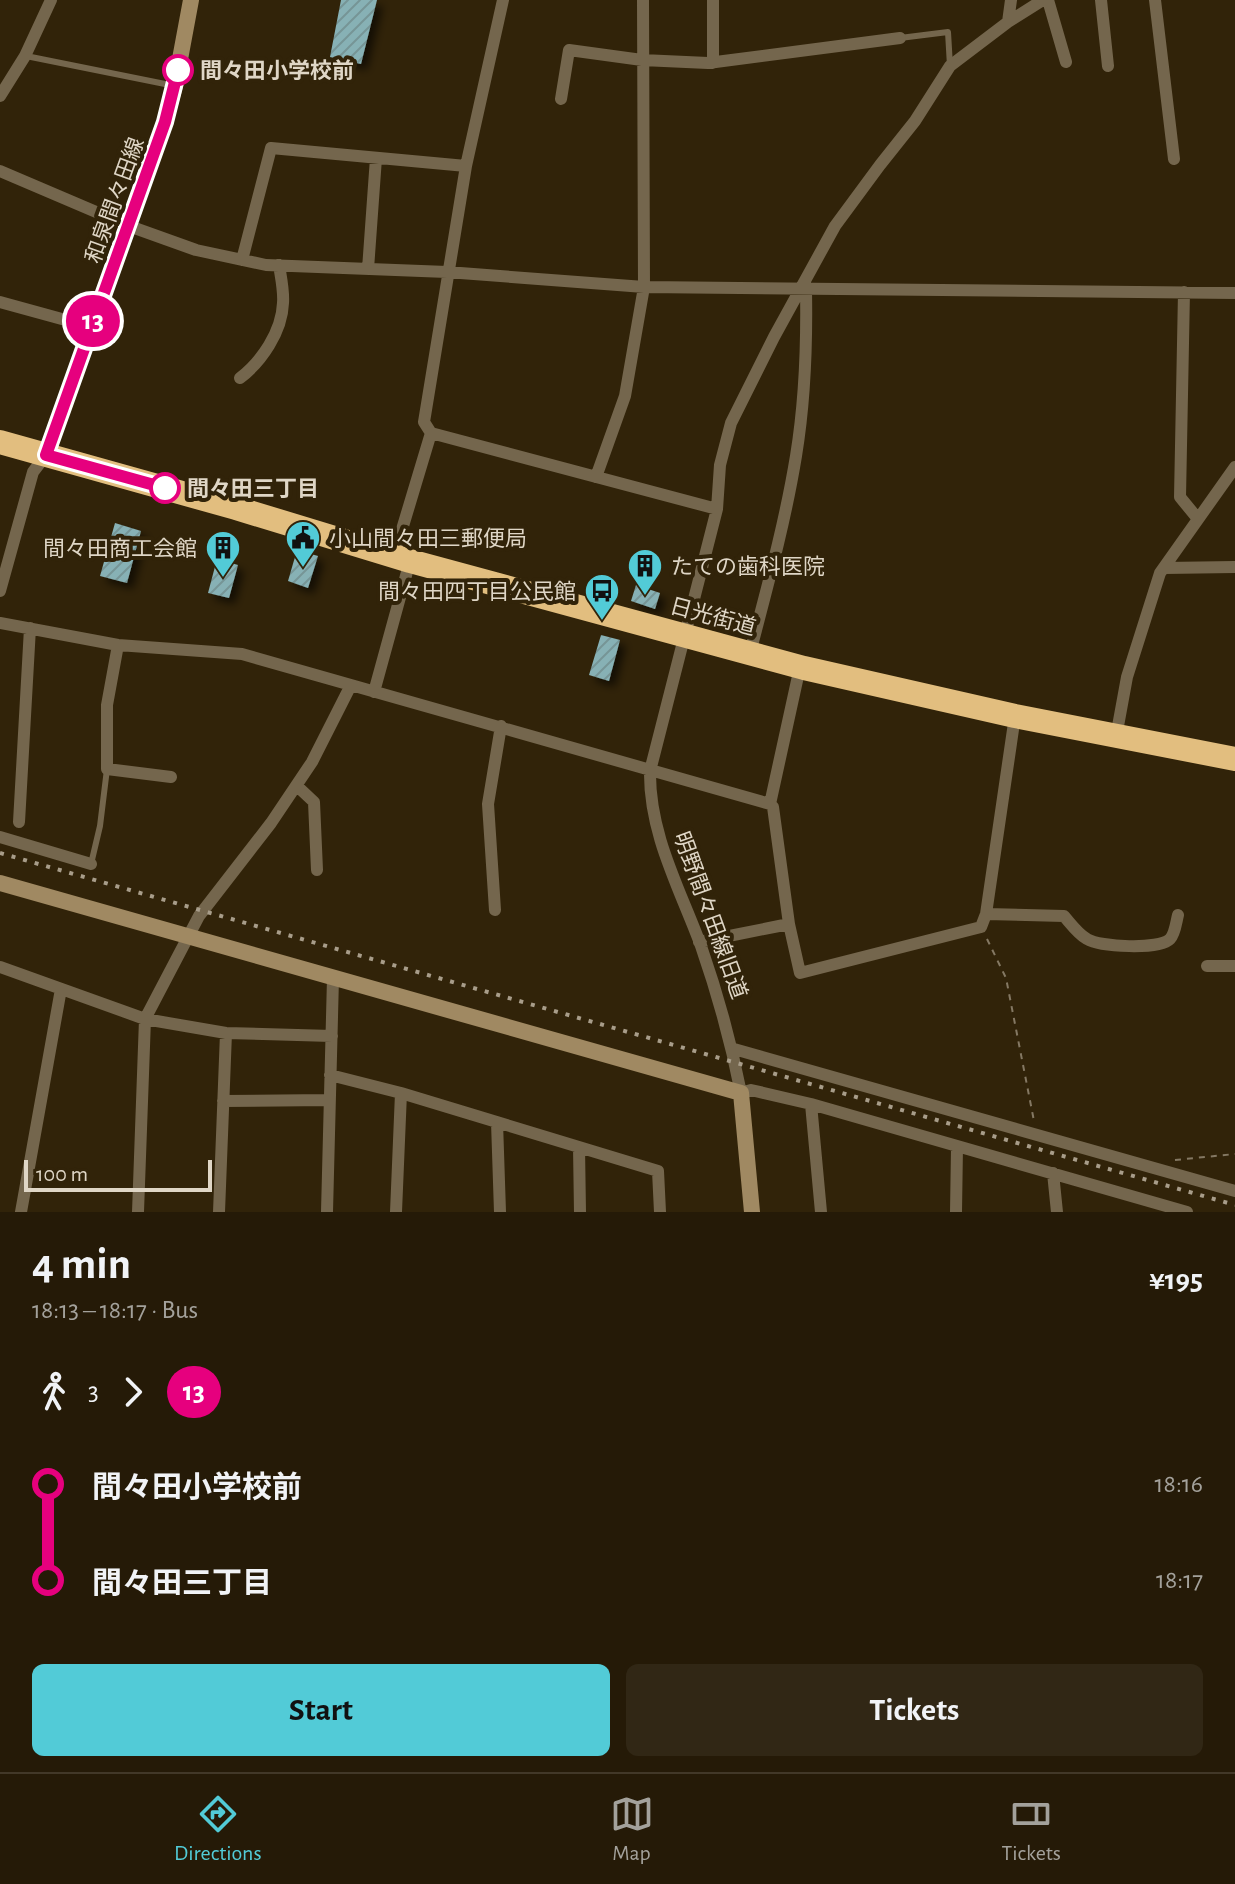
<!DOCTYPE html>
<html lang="en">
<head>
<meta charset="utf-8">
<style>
	:root { --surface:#251a07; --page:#312715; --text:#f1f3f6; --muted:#a3a19b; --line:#423828; --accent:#52cbd7 }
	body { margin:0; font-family:"Alegreya Sans","Noto Sans JP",sans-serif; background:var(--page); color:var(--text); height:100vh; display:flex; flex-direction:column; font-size:30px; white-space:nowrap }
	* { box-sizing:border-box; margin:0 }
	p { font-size:26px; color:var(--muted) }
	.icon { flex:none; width:44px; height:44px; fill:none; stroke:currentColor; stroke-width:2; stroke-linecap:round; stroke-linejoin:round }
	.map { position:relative; height:1212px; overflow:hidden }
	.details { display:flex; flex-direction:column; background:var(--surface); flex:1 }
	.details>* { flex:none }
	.badge { padding:0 16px; border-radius:26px; font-size:28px; line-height:52px }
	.scale { position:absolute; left:24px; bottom:20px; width:188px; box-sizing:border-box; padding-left:8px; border:4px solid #dfd6c6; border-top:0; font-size:22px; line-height:28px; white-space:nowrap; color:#dfd6c6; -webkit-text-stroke:6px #312309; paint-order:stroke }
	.map>.badge { position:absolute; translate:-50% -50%; box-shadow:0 0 0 4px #fff }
	.legs { display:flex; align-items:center; gap:12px; height:88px; padding:0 32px; font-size:26px }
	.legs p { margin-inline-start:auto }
	.headline { display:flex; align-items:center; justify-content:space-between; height:136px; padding:0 32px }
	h1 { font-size:44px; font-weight:700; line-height:60px }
	.action { display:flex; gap:16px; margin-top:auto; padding:16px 32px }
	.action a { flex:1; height:92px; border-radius:12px; background:var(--accent); color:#111; font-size:32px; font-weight:700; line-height:92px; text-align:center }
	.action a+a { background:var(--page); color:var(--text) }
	ul { padding:0 32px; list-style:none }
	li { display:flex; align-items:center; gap:28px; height:96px; font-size:30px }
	li i { display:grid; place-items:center; width:12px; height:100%; margin:0 10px; background:currentColor }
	li i::after { content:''; width:20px; height:20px; margin:-10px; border:6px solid; border-radius:50%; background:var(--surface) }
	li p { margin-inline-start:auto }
	li:first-child i { background:linear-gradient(#0000 50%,currentColor 0) }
	li:last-child i { background:linear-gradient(currentColor 50%,#0000 0) }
	.dock { display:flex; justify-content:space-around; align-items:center; height:112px; border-top:2px solid var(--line); background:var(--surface); font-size:22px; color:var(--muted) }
	.dock a { display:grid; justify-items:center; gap:4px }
	.dock .selected { color:var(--accent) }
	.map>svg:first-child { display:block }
	.building { fill:url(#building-hatch); filter:url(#shadow) }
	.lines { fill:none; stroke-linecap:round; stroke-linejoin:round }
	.path { stroke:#847863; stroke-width:2; stroke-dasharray:6 6; stroke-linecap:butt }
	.lane { stroke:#74664d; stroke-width:6 }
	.street { stroke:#74664d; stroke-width:12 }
	.secondary { stroke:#a08962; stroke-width:16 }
	.highway { stroke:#e2be7f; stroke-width:24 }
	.rail { stroke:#a89d8a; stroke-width:4; stroke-dasharray:4 8; stroke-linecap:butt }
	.line-1-casing { stroke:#fff; stroke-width:18 }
	.line-1 { stroke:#e6007e; stroke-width:12 }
	.stop-1-dot { fill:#fff; stroke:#e6007e; stroke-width:4 }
	.labels { text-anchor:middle; stroke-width:8; stroke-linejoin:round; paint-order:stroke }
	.stop-label { font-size:22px; font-weight:bold; fill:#dfd6c6; stroke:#312309; text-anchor:start }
	.street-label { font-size:22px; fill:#dfd6c6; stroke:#312309 }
	.poi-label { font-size:22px; fill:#dfd6c6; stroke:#312309; text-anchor:start }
</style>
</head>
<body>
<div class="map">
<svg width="1235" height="1212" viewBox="0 0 1235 1212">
	<defs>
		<pattern id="building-hatch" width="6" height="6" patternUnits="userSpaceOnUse" patternTransform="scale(2)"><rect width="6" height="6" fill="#87b1b5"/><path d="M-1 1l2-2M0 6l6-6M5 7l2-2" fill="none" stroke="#769596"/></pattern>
		<filter id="shadow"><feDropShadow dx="6" dy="6" stdDeviation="4" flood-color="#0009"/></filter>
	</defs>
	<rect width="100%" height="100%" fill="#312309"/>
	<path class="building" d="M341,0H377L361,64L330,57Z
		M115,523L141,531L127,583L100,576Z
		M297,550L318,556L308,588L288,581Z
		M217,559L238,565L229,598L208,593Z
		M636,585L660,593L655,609L631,601Z
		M601,635L620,640L609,681L589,675Z"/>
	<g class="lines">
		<path class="path" d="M987,939L1006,978L1034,1121
			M1175,1160L1235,1154"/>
		<path class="lane" d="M900,38L948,32L950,66
			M26,56L175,86
			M91,864L100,826L107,769"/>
		<path class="street" d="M713,0V63
			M1043,0L1008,22L950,66L915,121L880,165L835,226L774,337L731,423L720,465L717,509L650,771C649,834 680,889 701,946C718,995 731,1042 741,1093L751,1090L811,1104L1187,1212
			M1048,0L1066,62
			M1101,0L1108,66
			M1155,0L1174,159
			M1008,22L1011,0
			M0,96L25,56L51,0
			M561,99L569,50L642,60L708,63L900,38
			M0,171L129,226L196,250L266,265L447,272L644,287L1235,293
			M242,260L271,148L466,166
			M368,269L376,158
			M1184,292L1180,497L1198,519
			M0,302L91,327
			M240,378C261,362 282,332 283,303C284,291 281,278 279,265
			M431,433L424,422L466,166L503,0
			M596,477L625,396L644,287L643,0
			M394,556L431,433L717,509
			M1164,568L1235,567
			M0,591L33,472L46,455
			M0,623L118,645L242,654L770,804L773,807L789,924L800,973L981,927L986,914L1015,716
			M118,645L107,705V769L171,777
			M750,653C767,588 785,523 796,456C805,401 807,346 806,290
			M374,692L410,561
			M1116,737L1127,677L1160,573L1235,467
			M297,786L314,802L317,870
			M770,804L800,667
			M19,822L30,628
			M0,837L91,864
			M495,910L488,804L501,726
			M986,914L1064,916C1071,924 1078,934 1087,939C1100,947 1159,950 1170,939C1175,934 1176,923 1178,915
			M699,942L789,924
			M1207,966H1235
			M0,967L145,1019L226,1033L332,1036
			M734,1049L1235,1191
			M330,1075L401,1093L658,1171L660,1212
			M223,1101L329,1100
			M811,1104L821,1212
			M497,1122L500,1212
			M579,1147L580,1212
			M1053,1173L1057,1212
			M21,1212L61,989
			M138,1212L145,1019L199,916L271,823L312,762L351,685
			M219,1212L226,1033
			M327,1212L333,978
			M396,1212L401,1093
			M956,1212L957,1147"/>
		<path class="secondary" d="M46,455L165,122L175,86L191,0
			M0,883L741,1093L752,1212"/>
		<path class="highway" d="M0,442L236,508L410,561L804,668L1015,716L1235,759"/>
		<path class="rail" d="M0,853L1235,1205"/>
	</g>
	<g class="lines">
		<defs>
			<path id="line-1" d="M165,488L46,455L165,122L178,70"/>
		</defs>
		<use href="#line-1" class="line-1-casing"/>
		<use href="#line-1" class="line-1"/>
	</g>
	<defs>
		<symbol id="civic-pin" viewBox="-11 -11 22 30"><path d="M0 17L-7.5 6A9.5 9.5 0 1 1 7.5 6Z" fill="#52cbd7" stroke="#312309"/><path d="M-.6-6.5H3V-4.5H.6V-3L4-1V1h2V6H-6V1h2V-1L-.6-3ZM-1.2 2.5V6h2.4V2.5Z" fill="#111"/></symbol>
		<symbol id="building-pin" viewBox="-11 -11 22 30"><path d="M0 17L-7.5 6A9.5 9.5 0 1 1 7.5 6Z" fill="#52cbd7" stroke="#312309"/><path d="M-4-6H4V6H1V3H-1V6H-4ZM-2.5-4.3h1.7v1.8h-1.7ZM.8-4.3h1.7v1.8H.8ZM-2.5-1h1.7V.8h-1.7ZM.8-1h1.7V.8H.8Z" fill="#111"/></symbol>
		<symbol id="bus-pin" viewBox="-11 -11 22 30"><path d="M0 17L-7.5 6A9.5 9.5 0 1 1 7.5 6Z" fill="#52cbd7" stroke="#312309"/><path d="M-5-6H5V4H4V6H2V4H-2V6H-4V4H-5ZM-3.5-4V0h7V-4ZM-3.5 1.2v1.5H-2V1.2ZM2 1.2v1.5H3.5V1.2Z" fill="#111"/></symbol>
	</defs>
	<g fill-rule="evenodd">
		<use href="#civic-pin" x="283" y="518" width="40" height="54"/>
		<use href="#building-pin" x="203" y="528" width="40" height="54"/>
		<use href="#building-pin" x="625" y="546" width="40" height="54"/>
		<use href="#bus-pin" x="582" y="571" width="40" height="54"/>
	</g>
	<g class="stop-1-dot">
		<circle cx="178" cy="70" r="14"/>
		<circle cx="165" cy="488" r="14"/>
	</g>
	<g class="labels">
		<g class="stop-label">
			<text x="200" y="78">間々田小学校前</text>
			<text x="187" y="496">間々田三丁目</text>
		</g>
		<g class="street-label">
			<text transform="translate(114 200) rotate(-70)" y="8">和泉間々田線</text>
			<text transform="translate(713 616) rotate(15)" y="8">日光街道</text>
			<text transform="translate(711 915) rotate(70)" y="8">明野間々田線旧道</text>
		</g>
		<g class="poi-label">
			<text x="329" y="546">小山間々田三郵便局</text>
			<text x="197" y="556" text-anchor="end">間々田商工会館</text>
			<text x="671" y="574">たての歯科医院</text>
			<text x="576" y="599" text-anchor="end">間々田四丁目公民館</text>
		</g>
	</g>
</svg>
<div class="scale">100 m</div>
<b class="badge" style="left:93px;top:321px;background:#e6007e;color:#fff">13</b>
</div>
<section class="details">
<div class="headline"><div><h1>4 min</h1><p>18:13 – 18:17 · Bus</p></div><b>¥195</b></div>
<div class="legs"><svg class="icon" aria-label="walk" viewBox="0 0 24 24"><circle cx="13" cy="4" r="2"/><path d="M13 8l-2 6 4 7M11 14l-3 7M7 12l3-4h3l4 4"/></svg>3<svg class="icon" aria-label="forward" viewBox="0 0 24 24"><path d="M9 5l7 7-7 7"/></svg><b class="badge" style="background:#e6007e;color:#fff">13</b></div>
<ul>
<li><i style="color:#e6007e"></i><b>間々田小学校前</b><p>18:16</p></li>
<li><i style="color:#e6007e"></i><b>間々田三丁目</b><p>18:17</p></li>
</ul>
<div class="action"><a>Start</a><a>Tickets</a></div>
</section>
<nav class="dock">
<a class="selected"><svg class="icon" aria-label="directions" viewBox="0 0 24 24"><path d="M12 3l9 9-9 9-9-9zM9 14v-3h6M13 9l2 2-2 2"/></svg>Directions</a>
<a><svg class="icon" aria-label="map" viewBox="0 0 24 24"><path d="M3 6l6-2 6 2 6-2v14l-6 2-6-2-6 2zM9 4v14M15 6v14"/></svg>Map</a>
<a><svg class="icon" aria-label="tickets" viewBox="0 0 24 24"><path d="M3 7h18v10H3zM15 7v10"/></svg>Tickets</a>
</nav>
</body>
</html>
